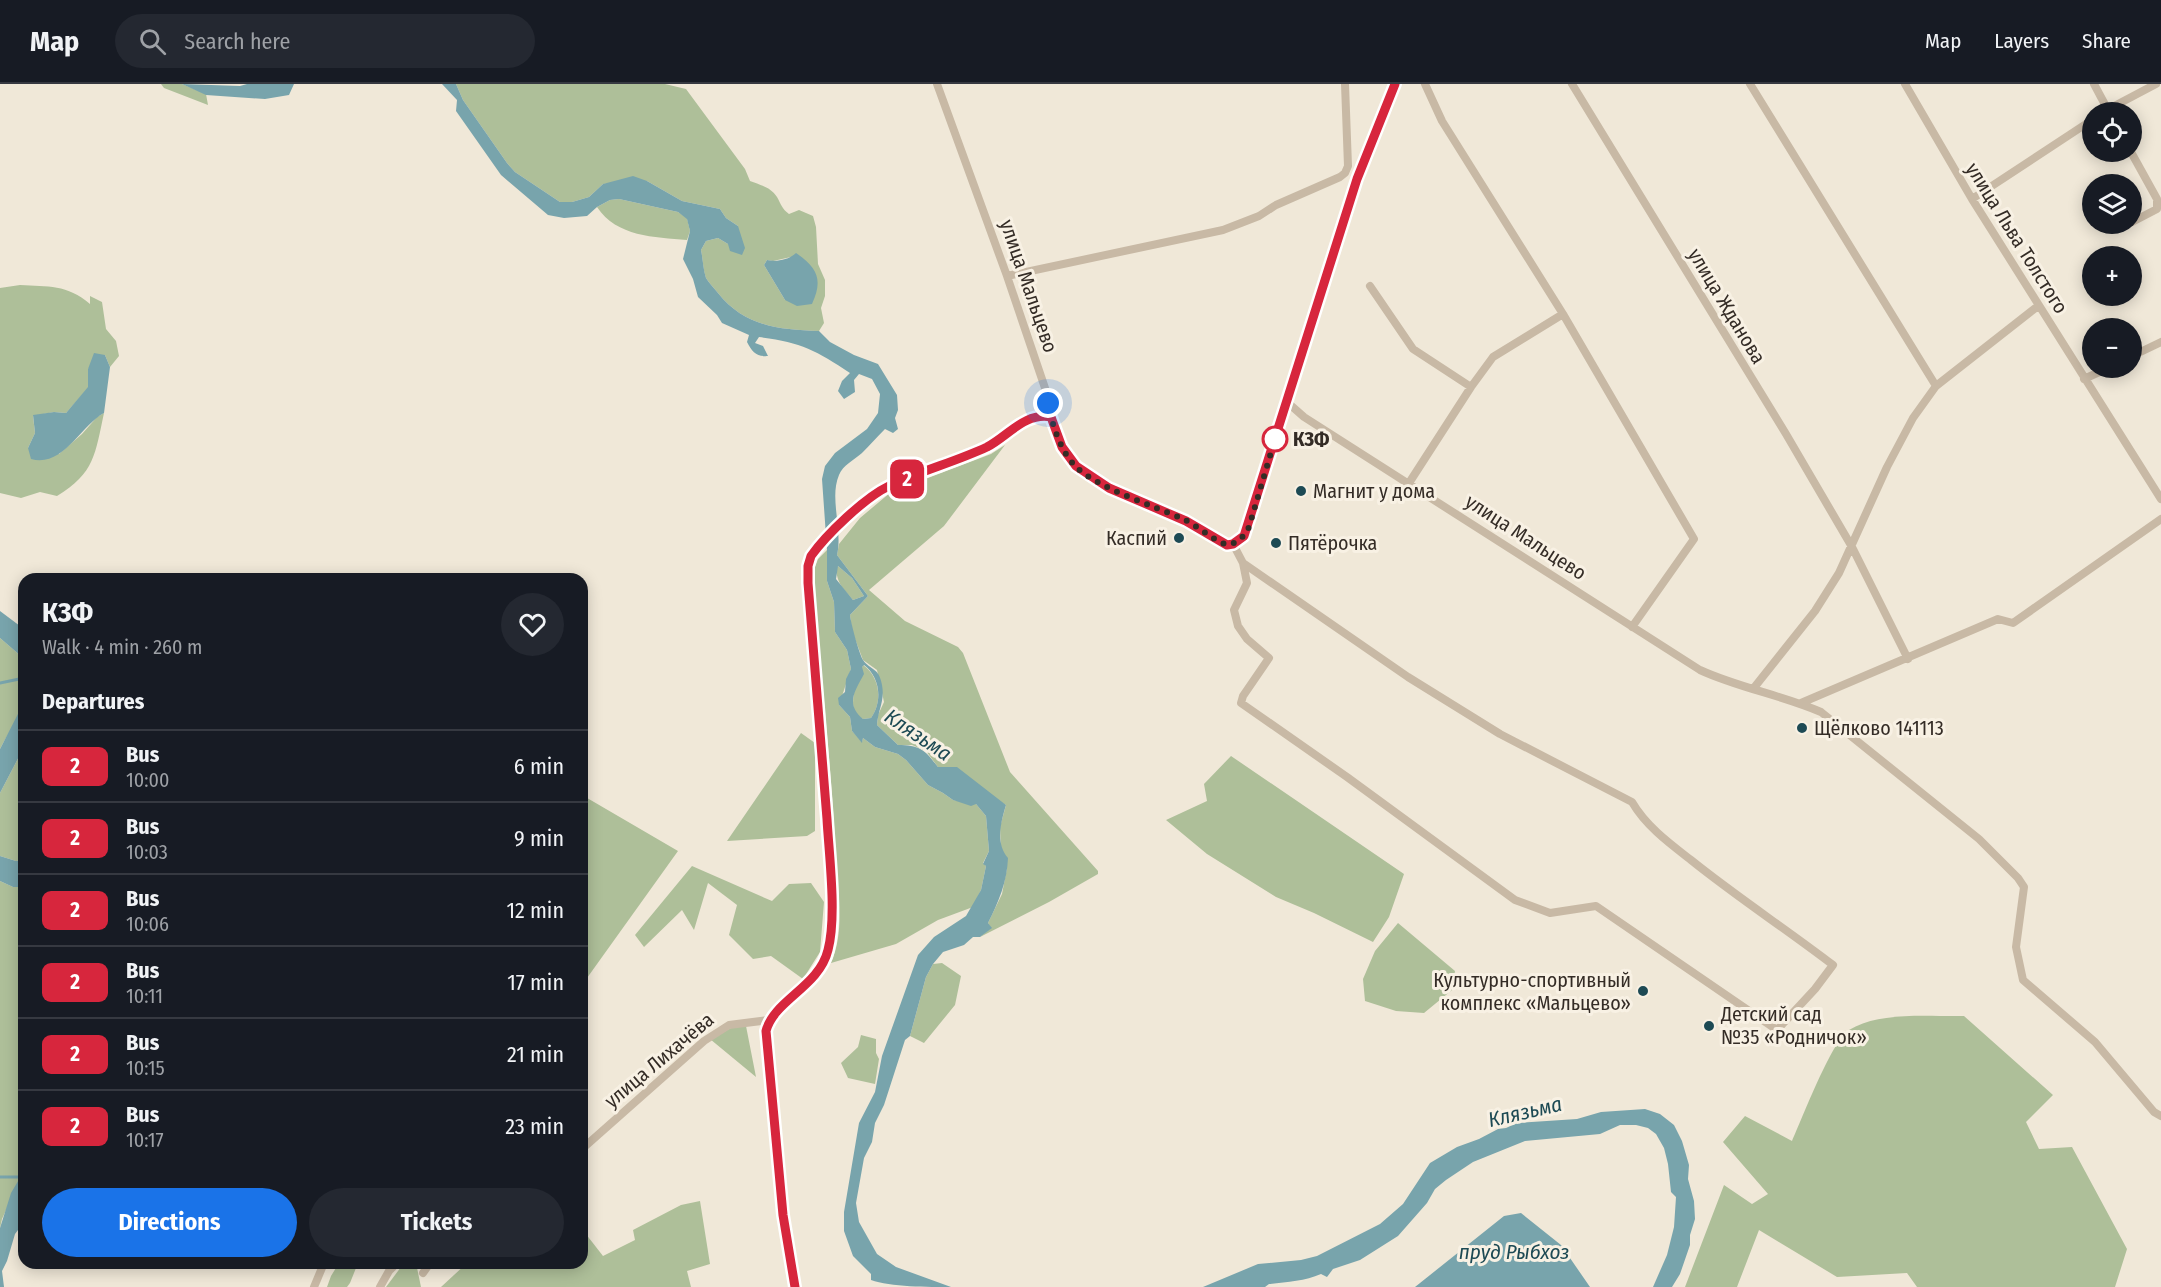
<!DOCTYPE html>
<html lang="en">
<head>
<meta charset="utf-8">
<style>
	:root { --surface:#171b24; --page:#242831; --text:#f1f3f6; --muted:#9ea1a6; --line:#363941; --accent:#1a73e8 }
	body { margin:0; font-family:"Fira Sans Condensed",sans-serif; background:var(--page); color:var(--text); height:100vh; display:flex; flex-direction:column; font-size:22px; white-space:nowrap }
	* { box-sizing:border-box; margin:0 }
	p { font-size:20px; color:var(--muted) }
	.icon { flex:none; width:33px; height:33px; fill:none; stroke:currentColor; stroke-width:2; stroke-linecap:round; stroke-linejoin:round }
	.map { position:relative; flex:1; overflow:hidden }
	.side { position:absolute; left:18px; top:489px; width:570px; height:696px; display:flex; flex-direction:column; background:var(--surface); border-radius:18px; box-shadow:0 3px 15px #0003 }
	.side>* { flex:none }
	.badge { padding:0 12px; border-radius:9px; font-size:21px; line-height:39px }
	.fabs { position:absolute; left:2082px; top:18px; display:grid; gap:12px }
	.fabs a { display:grid; place-items:center; width:60px; height:60px; border-radius:50%; background:var(--surface); box-shadow:0 3px 15px #0003; font-size:30px }
	.you { position:absolute; width:30px; height:30px; margin:-15px; border:4px solid #fff; border-radius:50%; background:#1a73e8; box-shadow:0 0 0 9px #1a73e833 }
	.map>.badge { position:absolute; translate:-50% -50%; box-shadow:0 0 0 3px #fff }
	h2 { padding:0 24px; font-size:22px; line-height:54px }
	.round { display:grid; place-items:center; flex:none; width:63px; height:63px; border-radius:32px; background:var(--page) }
	.headline { display:flex; align-items:center; justify-content:space-between; height:102px; padding:0 24px }
	h1 { font-size:28px; font-weight:700; line-height:45px }
	.button { display:flex; gap:12px; margin-top:auto; padding:12px 24px }
	.button a { flex:1; height:69px; border-radius:36px; background:var(--accent); color:#fff; font-size:24px; font-weight:700; line-height:69px; text-align:center }
	.button a+a { background:var(--page); color:var(--text) }
	ul { padding:0; list-style:none }
	li { display:flex; align-items:center; gap:18px; height:72px; padding:0 24px; border-top:2px solid var(--line) }
	li div { flex:1 }
	li b { display:block; font-size:22px }
	li em { font-style:normal }
	li .badge { min-width:66px; font-weight:700; text-align:center }
	header { display:flex; align-items:center; gap:36px; box-sizing:border-box; height:84px; padding:0 30px; background:var(--surface); border-bottom:2px solid var(--line) }
	header strong { font-size:28px }
	nav { display:flex; gap:33px; margin-inline-start:auto; font-size:21px }
	.search { width:420px; height:54px; background:var(--page); display:flex; align-items:center; gap:15px; box-sizing:border-box; padding:0 21px; border-radius:33px; color:var(--muted); font-size:22px }
	.map>svg:first-child { display:block }
	.green { fill:#aebf99; fill-rule:evenodd }
	.water { fill:#78a4ac; fill-rule:evenodd }
	.lines { fill:none; stroke-linecap:round; stroke-linejoin:round }
	.stream { stroke:#78a4ac; stroke-width:3 }
	.minor { stroke:#c8b9a5; stroke-width:8 }
	.tertiary { stroke:#c8b9a5; stroke-width:10 }
	.line-casing { stroke:#fff; stroke-width:14 }
	.line { stroke:#d7263d; stroke-width:9 }
	.walk { stroke:#342c26; stroke-width:6; stroke-dasharray:0 10.8 }
	.stop-dot { fill:#fff; stroke:#d7263d; stroke-width:3 }
	.poi-dot { fill:#1d4a54; stroke:#f8f1e4; stroke-width:2 }
	.labels { text-anchor:middle; stroke-width:6; stroke-linejoin:round; paint-order:stroke }
	.street-label { font-size:20px; fill:#342c26; stroke:#f8f1e4 }
	.stop-label { font-size:20px; font-weight:bold; fill:#342c26; stroke:#f8f1e4; text-anchor:start }
	.poi-label { font-size:20px; fill:#342c26; stroke:#f8f1e4; text-anchor:start }
	.water-label { font-size:21px; font-style:italic; fill:#1d4a54; stroke:#f8f1e4 }
</style>
</head>
<body>
<header>
<strong>Map</strong>
<div class="search"><svg class="icon" aria-label="search" viewBox="0 0 24 24"><circle cx="10" cy="10" r="6"/><path d="M15 15l6 6"/></svg>Search here</div>
<nav><a>Map</a><a>Layers</a><a>Share</a></nav>
</header>
<div class="map">
<svg width="2161" height="1203" viewBox="0 0 2161 1203">
	<rect width="100%" height="100%" fill="#f0e8d8"/>
	<path class="green" d="M161,0H182L206,10L208,21L164,4Z
		M456,0H665L686,5L745,85L750,97C760,101 771,103 777,113C781,120 782,125 789,130L799,126L813,132L816,143L818,180L825,196V212L821,224L824,239L819,247C779,246 744,242 718,209C714,204 709,199 706,194C703,186 703,175 701,166L706,157L718,154L728,160L738,142L726,134L720,125L682,117L647,97L603,100L589,113L572,118H560L515,88L507,79L463,16ZM791,173L785,216L764,181L767,176L773,177Z
		M619,115L678,128L687,134L690,147L687,156C654,153 617,153 597,123L610,116Z
		M20,201C48,203 67,200 90,220V212L102,218L106,245L116,257L119,272L110,283L105,271L88,285L89,303L66,329L54,328L33,332L35,349L28,364L59,370L82,350L97,333L104,329C95,370 95,389 57,412L40,408L21,414L0,409V204Z
		M1005,361L944,442L869,506L905,537L958,563L963,569L1010,688L1098,787V790L1049,818L980,853L991,844L988,839L1002,810L1007,784L1001,766L1000,743L1006,721L938,683L926,667L912,661H898L877,641L878,631L884,618L877,586L863,576L852,547L850,531L868,512L837,471L839,460L860,434L891,408L991,370Z
		M827,466V497L834,518L835,548L847,566L851,585L839,621L850,633L852,647L862,658L863,654L875,663L898,670L906,676L928,701L943,709L953,716L976,720L986,732L989,767L983,779L986,782L981,806L973,823L938,836L896,860L831,879C845,847 838,809 836,775C831,680 821,586 812,491L818,475Z
		M838,482L852,494L864,512L853,516C843,504 837,500 836,484Z
		M0,554L22,573C22,585 25,599 24,612C22,630 8,649 0,665Z
		M863,581C880,593 883,617 871,634L863,635C862,635 856,630 855,629C849,618 858,591 863,581Z
		M801,649L815,659V747L807,752L727,757Z
		M24,663V776L16,777L0,772V709Z
		M1231,672L1404,790L1389,833L1373,858L1314,829L1276,813L1207,770L1166,736L1207,717L1204,700Z
		M582,711L678,767L582,901Z
		M692,782L772,817L789,800L811,799L824,818L820,868L803,895L771,872L753,875L729,851L737,821L708,799L694,846L682,826L644,863L635,851Z
		M0,797L13,803H24V1087L2,1135L0,1144Z
		M1398,839L1455,887L1452,906L1424,929L1396,927L1365,917L1363,895L1375,867Z
		M942,879L961,892L955,921L924,959L910,952L926,893L933,880Z
		M1964,932L2053,1011L2026,1038L2039,1065L2072,1063L2127,1165L2115,1203H1917L1907,1189L1837,1193L1759,1146L1737,1203H1685L1724,1101L1752,1120L1768,1110L1723,1058L1745,1032L1792,1057C1802,1035 1832,956 1849,946C1880,927 1929,933 1964,932Z
		M746,942L756,993L710,955L733,943Z
		M861,951L876,955V969L879,975L875,1000L848,994L841,979L858,963Z
		M700,1117L710,1180L687,1187L691,1203H441L467,1179H582V1145L603,1172L635,1156L633,1146L681,1121Z
		M339,1179H358L350,1199L347,1203H327L331,1192Z
		M404,1179H416L421,1203H386Z"/>
	<path class="water" d="M182,0L240,2L247,0H294L289,11L265,15L206,11Z
		M442,0H456L463,16L507,79L515,88L560,118H572L589,113L603,100L633,92L647,97L682,117L720,125L726,134L738,142L745,164L742,171L730,167L728,160L718,154L706,157L701,166C703,175 703,185 706,194C709,199 714,204 718,209C744,242 779,246 819,247L830,258L854,271L878,280L897,311L898,326L895,334L898,345L893,349L885,345C877,353 870,361 862,369C854,376 843,381 839,391C829,414 843,446 837,471L868,512L850,531C851,540 859,569 863,576C871,587 879,583 882,601C885,617 878,626 877,641L898,661C920,661 925,666 938,683H957L1006,721C1001,738 995,759 1008,774C1007,798 999,817 988,839L992,844L980,853H973L964,861L943,868L933,880L926,893L910,952L905,956L884,1021L875,1039L872,1058L864,1074L856,1119L859,1138L877,1170L896,1183L951,1203C929,1203 890,1203 871,1196V1190L853,1172L844,1147V1128L859,1039L875,1008L882,972L918,871L934,853L966,832L981,806L986,782L983,780L989,767L986,732L976,720L971,722L953,716L943,709L928,701L906,676L898,670L875,663L863,654L862,659L852,647L850,633L839,621L838,614L845,608L846,595L851,585L847,566L835,548L834,518L827,497V466L822,395L825,382L835,369L867,345L878,329L880,310L872,295L859,290L854,296L855,308L844,315L838,307L842,297L850,289C816,266 800,258 759,253L755,259L763,262L768,272C757,273 752,268 747,258L749,251L722,239L717,231L698,213L693,195L683,175L690,147L687,135L678,128L619,115L610,116L597,123L587,132L564,134L548,131L501,91L456,27L457,16ZM838,482L852,494L864,512L853,516L836,495ZM864,581C880,593 883,617 871,634L863,635C845,620 855,607 864,590L862,583Z
		M796,169C818,184 823,196 812,220L797,222L785,216L764,181L767,176C776,178 789,176 796,169Z
		M94,269L105,271L110,283L104,329C81,341 63,384 31,375L28,364L35,349L33,331L54,328L66,329L88,303V285Z
		M0,527L24,545V582L22,573L0,554Z
		M24,613V663L0,709V665L21,624Z
		M0,772L16,777L24,776V803H13L0,797Z
		M1645,1025L1660,1030L1674,1041L1682,1057L1689,1081L1688,1095L1694,1117L1695,1135L1690,1151V1161L1680,1190L1672,1203H1653L1667,1171L1674,1143L1676,1113L1671,1108L1668,1080L1664,1064L1656,1050L1648,1044L1636,1041H1620L1600,1050L1525,1057L1473,1078L1446,1096L1435,1105L1427,1119L1398,1152L1360,1176L1333,1185L1327,1193L1321,1190C1305,1197 1287,1198 1269,1200L1265,1203H1203L1258,1180L1301,1176L1317,1172L1380,1140L1403,1120L1430,1079L1457,1063L1479,1055L1498,1045L1506,1044L1517,1039L1577,1035L1601,1028Z
		M24,1087V1130L21,1142L15,1150L7,1177L2,1187L4,1203H0V1144L11,1109Z
		M1521,1129L1561,1161L1590,1203H1415L1504,1132Z"/>
	<g class="lines">
		<path class="stream" d="M0,599L24,594
			M0,1093H21"/>
		<path class="minor" d="M937,0L1007,192L1045,304L1051,333
			M1425,0L1442,37L1563,230L1694,455L1632,543
			M1572,0L1786,350L1852,463L1908,575
			M1750,0L1936,302L1913,334L1887,383L1839,489L1815,527L1753,605
			M1905,0L1972,115L2161,415
			M2094,0L2109,28
			M2103,28L2156,0
			M2131,68L2157,115V125L2132,138
			M1972,115L2092,36
			M1007,192L1223,146L1259,132L1276,121L1340,93L1345,89L1348,82L1345,0
			M1370,202L1413,265L1471,303
			M2132,272L2161,258
			M2084,295L2108,284
			M1936,302L2038,222
			M1287,318L1304,333L1700,586C1739,604 1782,611 1821,628L1979,755L2018,794L2024,803L2016,863L2023,896L2095,958L2154,1028L2161,1032
			M1409,399L1471,303L1493,273L1563,230
			M1233,460L1243,479L1408,593L1500,650L1632,718C1646,742 1669,759 1691,776C1737,813 1786,845 1833,881L1815,905L1777,946L1596,822L1550,829L1515,816L1347,693L1241,619L1243,612L1269,574L1247,555L1238,542L1234,526L1247,499L1243,479
			M1801,619L1998,535L2013,539L2161,435
			M582,1065L704,957L729,941L769,936
			M423,1189L430,1179
			M314,1203L324,1179
			M380,1203L389,1187L397,1179"/>
		<path class="tertiary" d="M795,1203L783,1131L766,947C774,916 820,903 829,866C837,832 829,771 827,735C821,656 815,577 808,499V481L811,473C826,451 865,414 889,402C920,387 955,378 986,363C1007,352 1025,328 1051,333L1062,363L1075,382L1109,404L1187,437L1227,461L1233,460L1244,452L1332,170L1357,95L1395,0"/>
	</g>
	<g class="lines">
		<defs>
			<path id="line" d="M795,1203L783,1131L766,947C774,916 819,903 828,866C837,832 829,771 827,735C821,656 815,577 808,499V482L811,472C826,451 864,414 889,402C920,387 955,378 987,363C1008,352 1025,328 1051,333L1062,363L1076,382L1109,404L1186,437L1227,461L1233,460L1244,452L1357,95L1395,0"/>
		</defs>
		<use href="#line" class="line-casing"/>
		<use href="#line" class="line"/>
		<path class="walk" d="M1048,319C1052,340 1060,366 1075,382C1099,405 1152,421 1183,435C1198,442 1211,455 1227,461C1238,459 1244,453 1249,443L1275,355"/>
	</g>
	<circle class="stop-dot" cx="1275" cy="355" r="12"/>
	<g class="poi-dot">
		<circle cx="1301" cy="407" r="6"/>
		<circle cx="1179" cy="454" r="6"/>
		<circle cx="1276" cy="459" r="6"/>
		<circle cx="1802" cy="644" r="6"/>
		<circle cx="1643" cy="907" r="6"/>
		<circle cx="1709" cy="942" r="6"/>
	</g>
	<g class="labels">
		<g class="street-label">
			<text transform="translate(2017 154) rotate(58)" y="7">улица Льва Толстого</text>
			<text transform="translate(1029 202) rotate(71)" y="7">улица Мальцево</text>
			<text transform="translate(1727 222) rotate(59)" y="7">улица Жданова</text>
			<text transform="translate(1526 453) rotate(33)" y="7">улица Мальцево</text>
			<text transform="translate(659 976) rotate(-40)" y="7">улица Лихачёва</text>
		</g>
		<g class="stop-label">
			<text x="1293" y="362">КЗФ</text>
		</g>
		<g class="poi-label">
			<text x="1313" y="414">Магнит у дома</text>
			<text x="1167" y="461" text-anchor="end">Каспий</text>
			<text x="1288" y="466">Пятёрочка</text>
			<text x="1814" y="651">Щёлково 141113</text>
			<text x="1631" y="903" text-anchor="end">Культурно-спортивный<tspan x="1631" dy="23">комплекс «Мальцево»</tspan></text>
			<text x="1721" y="937">Детский сад<tspan x="1721" dy="23">№35 «Родничок»</tspan></text>
		</g>
		<g class="water-label">
			<text transform="translate(918 651) rotate(34)" y="7">Клязьма</text>
			<text transform="translate(1525 1028) rotate(-13)" y="7">Клязьма</text>
			<text x="1514" y="1175">пруд Рыбхоз</text>
		</g>
	</g>
</svg>
<div class="fabs">
<a><svg class="icon" aria-label="locate" viewBox="0 0 24 24"><circle cx="12" cy="12" r="6"/><path d="M12 2v4M12 18v4M2 12h4M18 12h4"/></svg></a>
<a><svg class="icon" aria-label="layers" viewBox="0 0 24 24"><path d="M12 4l9 5-9 5-9-5zM3 14l9 5 9-5"/></svg></a>
<a>+</a>
<a>−</a>
</div>
<div class="you" style="left:1048px;top:319px"></div>
<b class="badge" style="left:907px;top:395px;background:#d7263d;color:#fff">2</b>
<section class="side">
<div class="headline"><div><h1>КЗФ</h1><p>Walk · 4 min · 260 m</p></div><a class="round"><svg class="icon" aria-label="heart" viewBox="0 0 24 24"><path d="M12 20l-8-8c-3-5 5-10 8-4 3-6 11-1 8 4z"/></svg></a></div>
<h2>Departures</h2>
<ul>
<li><span class="badge" style="background:#d7263d;color:#fff">2</span><div><b>Bus</b><p>10:00</p></div><em>6 min</em></li>
<li><span class="badge" style="background:#d7263d;color:#fff">2</span><div><b>Bus</b><p>10:03</p></div><em>9 min</em></li>
<li><span class="badge" style="background:#d7263d;color:#fff">2</span><div><b>Bus</b><p>10:06</p></div><em>12 min</em></li>
<li><span class="badge" style="background:#d7263d;color:#fff">2</span><div><b>Bus</b><p>10:11</p></div><em>17 min</em></li>
<li><span class="badge" style="background:#d7263d;color:#fff">2</span><div><b>Bus</b><p>10:15</p></div><em>21 min</em></li>
<li><span class="badge" style="background:#d7263d;color:#fff">2</span><div><b>Bus</b><p>10:17</p></div><em>23 min</em></li>
</ul>
<div class="button"><a>Directions</a><a>Tickets</a></div>
</section>
</div>
</body>
</html>
